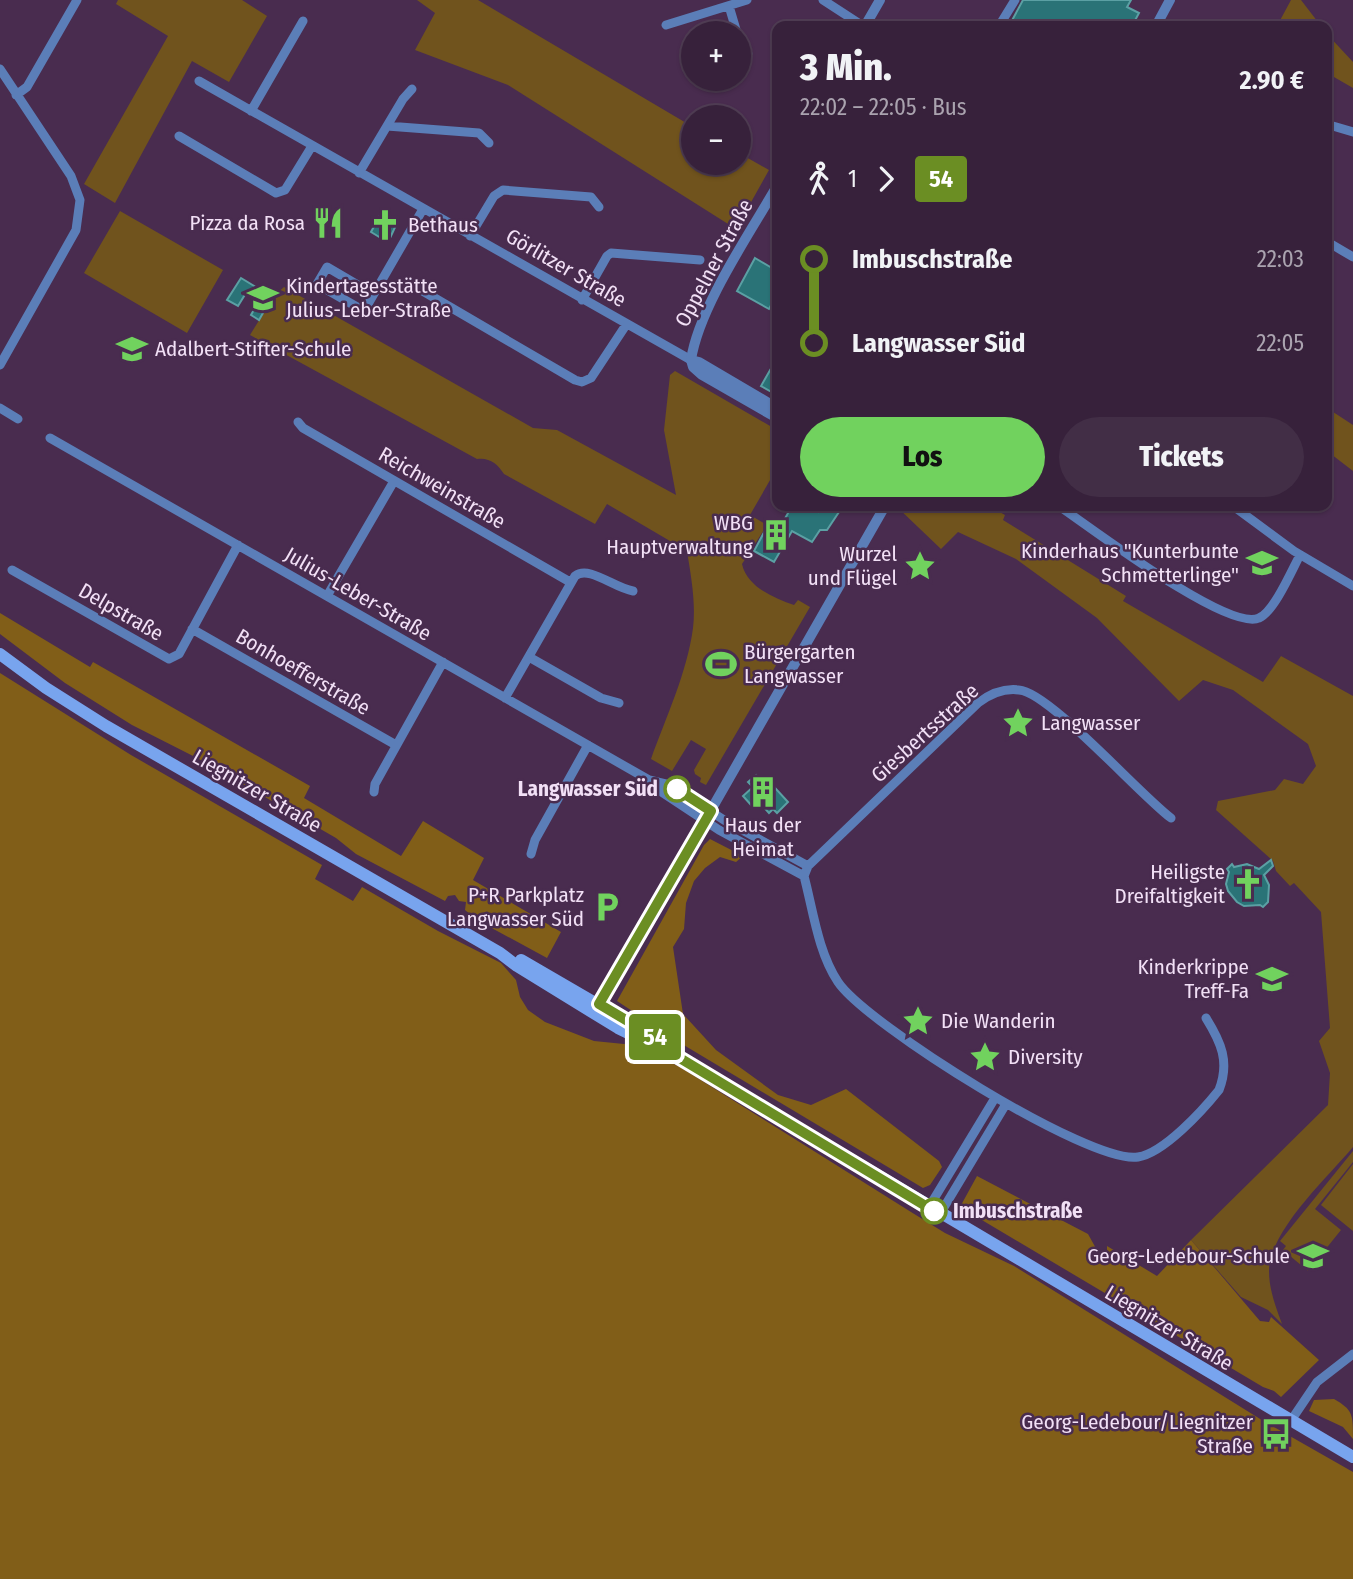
<!DOCTYPE html>
<html lang="de">
<head>
<meta charset="utf-8">
<style>
	:root { --surface:#37213b; --page:#422e46; --text:#f1f3f6; --muted:#aaa3af; --line:#513e55; --accent:#71d25e }
	body { margin:0; font-family:"Fira Sans Condensed",sans-serif; background:var(--page); color:var(--text); height:100vh; display:flex; flex-direction:column; font-size:26px; white-space:nowrap }
	* { box-sizing:border-box; margin:0 }
	p { font-size:23px; color:var(--muted) }
	.icon { flex:none; width:38px; height:38px; fill:none; stroke:currentColor; stroke-width:2; stroke-linecap:round; stroke-linejoin:round }
	.map { position:relative; flex:1; overflow:hidden }
	.details { position:absolute; left:772px; top:21px; width:560px; height:490px; display:flex; flex-direction:column; background:var(--surface); border-radius:14px; box-shadow:0 2px 5px #0004,0 0 0 2px var(--line) }
	.details>* { flex:none }
	.badge { padding:0 14px; border-radius:5px; font-size:24px; line-height:46px }
	.buttons { position:absolute; left:681px; top:21px; display:grid; gap:14px }
	.buttons a { display:grid; place-items:center; width:70px; height:70px; border-radius:50%; background:var(--surface); box-shadow:0 2px 5px #0004,0 0 0 2px var(--line); font-size:35px }
	.map>.badge { position:absolute; translate:-50% -50%; box-shadow:0 0 0 4px #fff }
	.legs { display:flex; align-items:center; gap:10px; height:77px; padding:0 28px; font-size:23px }
	.legs p { margin-inline-start:auto }
	.summary { display:flex; align-items:center; justify-content:space-between; height:119px; padding:0 28px }
	h1 { font-size:38px; font-weight:800; line-height:52px }
	.primary-button { display:flex; gap:14px; margin-top:auto; padding:14px 28px }
	.primary-button a { flex:1; height:80px; border-radius:42px; background:var(--accent); color:#111; font-size:28px; font-weight:800; line-height:80px; text-align:center }
	.primary-button a+a { background:var(--page); color:var(--text) }
	ul { padding:0 28px; list-style:none }
	li { display:flex; align-items:center; gap:24px; height:84px; font-size:26px }
	li i { display:grid; place-items:center; width:10px; height:100%; margin:0 9px; background:currentColor }
	li i::after { content:''; width:18px; height:18px; margin:-9px; border:5px solid; border-radius:50%; background:var(--surface) }
	li p { margin-inline-start:auto }
	li:first-child i { background:linear-gradient(#0000 50%,currentColor 0) }
	li:last-child i { background:linear-gradient(currentColor 50%,#0000 0) }
	.map>svg:first-child { display:block }
	.green { fill:#70531d }
	.forest { fill:#815e18 }
	.building { fill:#2a7377; stroke:#5ba0a4; stroke-width:2 }
	.lines { fill:none; stroke-linecap:round; stroke-linejoin:round }
	.minor { stroke:#5b7eb8; stroke-width:9 }
	.tertiary { stroke:#5b7eb8; stroke-width:10 }
	.secondary { stroke:#78a4ee; stroke-width:12 }
	.line-1-casing { stroke:#fff; stroke-width:16 }
	.line-1 { stroke:#6b8e23; stroke-width:10 }
	.stop-1-dot { fill:#fff; stroke:#6b8e23; stroke-width:3.5 }
	.labels { text-anchor:middle; stroke-width:5; stroke-linejoin:round; paint-order:stroke }
	.poi-label { font-size:21px; fill:#f2e0f6; stroke:#492c4f; text-anchor:end }
	.street-label { font-size:21px; fill:#f2e0f6; stroke:#492c4f }
	.stop-label { font-size:21px; font-weight:bold; fill:#f2e0f6; stroke:#492c4f; text-anchor:end }
</style>
</head>
<body>
<div class="map">
<svg width="1353" height="1579" viewBox="0 0 1353 1579">
	<rect width="100%" height="100%" fill="#492c4f"/>
	<path class="green" d="M118,0H242L267,16L229,82L192,61L115,203L84,184L168,36L116,4Z
		M417,0H478L693,127V163H738L739,153L769,170L736,229L508,85L415,50L435,13Z
		M1291,0H1301L1321,26H1277Z
		M1326,33L1353,62V88L1327,73Z
		M120,211L223,270L187,333L84,273Z
		M284,287L533,428L557,430L676,495L664,430L670,375L675,371L777,430V468L750,515L767,525L742,564C747,587 774,598 794,605L798,600L810,607L706,785L700,782L701,778L695,774L694,770L706,749L691,740L672,771L651,759C666,717 687,673 693,628C696,603 691,576 687,551L607,504L595,524L504,474C498,464 489,457 477,459L250,335L274,296Z
		M1327,408L1353,425V471L1327,451Z
		M896,506H989L1005,515L1003,520L1126,596L1123,601L1263,682L1281,656L1353,696V1147C1328,1177 1269,1231 1269,1271C1269,1290 1276,1307 1282,1324L1268,1310L1241,1297L1191,1240L1328,1105L1330,1073L1319,1041L1330,1028L1321,912L1294,883L1290,886L1276,871L1273,861L1216,810L1218,801L1275,790L1284,779L1303,784L1316,766L1308,744L1233,690L1203,680L1179,701L1097,618L1016,559L958,532L941,549Z
		M1353,1151V1162L1315,1209L1341,1230L1308,1271L1283,1250L1286,1246L1280,1241Z
		M1353,1164V1231L1321,1205Z"/>
	<path class="forest" d="M0,613L90,667L93,662L310,786L304,798L401,856L423,821L484,858L473,880L561,932L547,958L477,920L465,910L466,902L459,901L455,895L448,896L445,901L356,854L336,838L197,758L132,725L65,683L0,634Z
		M0,673L131,755L322,865L315,879L353,901L362,887L438,931L501,963L516,980L520,997L528,1010L545,1022L594,1041L634,1045L680,1067L911,1212L945,1233L1014,1266L1265,1422L1353,1472V1579H0Z
		M710,839L743,856L736,862L720,857L705,868L694,881L686,903L684,929L673,947L683,1014L716,1050L778,1095L811,1105L846,1089L939,1161L942,1167L930,1185L923,1188L687,1047L617,1001L704,845Z
		M977,1176L1088,1234L1098,1252L1107,1256V1246L1157,1276L1191,1240L1260,1321L1269,1322L1271,1317L1319,1360L1281,1397L1274,1391L1263,1387L960,1207Z
		M1334,1399C1353,1410 1353,1414 1353,1439L1343,1427L1309,1411L1314,1400Z"/>
	<path class="building" d="M1023,0H1131L1127,7L1139,13L1132,26H1009Z
		M382,212L397,223L390,238L386,241L371,232Z
		M755,258L777,271V294L769,309L737,291Z
		M241,278L272,297L259,320L251,315L259,301L246,293L238,306L227,300Z
		M777,358V395L761,386Z
		M792,506H808L818,512L823,506H843L827,530H820L812,542L792,531L774,562L754,551L768,525L778,531Z
		M756,775L762,781L766,778L788,802L777,813L773,809L769,813L758,801L752,806L743,796L753,787L748,782Z
		M1271,860L1273,866L1264,875L1269,885L1268,902L1263,907L1260,905L1244,906L1237,902L1228,891L1226,884L1229,872L1227,869L1232,864L1234,867L1247,864L1259,869Z"/>
	<g class="lines">
		<path class="minor" d="M823,0L863,26
			M729,6L737,33
			M666,25L747,0
			M999,26L1015,0
			M738,38L748,54
			M0,69L71,176L80,200L76,230L0,365
			M199,81L691,360
			M16,95L27,87L77,0
			M251,111L303,21
			M1326,124L1353,132
			M387,126L479,133L489,143
			M179,136L276,193L285,190L312,146
			M359,173L403,99L412,89
			M470,236L494,196L503,190L591,197L599,207
			M1326,241L1353,257
			M409,283L575,380L582,382L591,378L626,325
			M373,294L327,267L317,284L364,311L423,209
			M582,300L607,256L611,253L700,260
			M0,408L18,419
			M298,422L303,428L570,582
			M50,438L649,780L657,789L719,830L804,876
			M1059,506C1090,527 1228,632 1259,618C1274,612 1292,570 1300,555
			M1233,506L1294,551L1353,586
			M12,570L169,659L179,654L238,545
			M327,596L394,481
			M192,629L396,745
			M529,657L601,698L619,703
			M505,698L575,576C589,565 614,588 633,591
			M649,780L670,785L724,820L808,866
			M374,792L375,784L443,662
			M1171,818C1139,794 1049,692 1019,690C1004,688 990,694 978,703L808,866L804,876C813,910 818,952 838,982C866,1024 1090,1165 1138,1157C1164,1153 1203,1110 1219,1090C1230,1062 1221,1042 1206,1018
			M531,854L535,840L588,745
			M929,1207L995,1098
			M940,1214L1006,1104
			M1290,1422L1317,1382L1353,1354"/>
		<path class="tertiary" d="M865,26L880,0
			M1156,26L1170,0
			M691,360C699,307 750,233 777,186
			M691,360L693,367L702,375L777,418
			M691,360L699,362L777,408
			M596,1011L885,506"/>
		<path class="secondary" d="M0,654L46,688L106,726L500,953L517,966L618,1028L678,1057L1353,1457
			M521,960L645,1032L670,1050"/>
	</g>
	<g class="lines">
		<defs>
			<path id="line-1" d="M677,789L711,811L599,1004L658,1039L678,1057L934,1211"/>
		</defs>
		<use href="#line-1" class="line-1-casing"/>
		<use href="#line-1" class="line-1"/>
	</g>
	<defs>
		<symbol id="restaurant-bare" viewBox="-9 -9 18 18"><path d="M-5-6h1v4h1v-4h1v4h1v-4h1v5L-1.5 .5V6h-2V.5L-5-1ZM5-6V6H3V1.5H1.5Q1.5-4 5-6Z" fill="#71d25e" stroke="#492c4f" stroke-width="2.5" paint-order="stroke"/></symbol>
		<symbol id="church-bare" viewBox="-9 -9 18 18"><path d="M-1.2-6h2.4v3.5h3.3v2.4h-3.3V6h-2.4V-.1h-3.3v-2.4h3.3Z" fill="#71d25e" stroke="#492c4f" stroke-width="2.5" paint-order="stroke"/></symbol>
		<symbol id="school-bare" viewBox="-9 -9 18 18"><path d="M0-5L7-2L0 1L-7-2ZM-4 1L0 2.5L4 1V4Q0 6-4 4Z" fill="#71d25e" stroke="#492c4f" stroke-width="2.5" paint-order="stroke"/></symbol>
		<symbol id="building-bare" viewBox="-9 -9 18 18"><path d="M-4-6H4V6H1V3H-1V6H-4ZM-2.5-4.3h1.7v1.8h-1.7ZM.8-4.3h1.7v1.8H.8ZM-2.5-1h1.7V.8h-1.7ZM.8-1h1.7V.8H.8Z" fill="#71d25e" stroke="#492c4f" stroke-width="2.5" paint-order="stroke"/></symbol>
		<symbol id="sight-bare" viewBox="-9 -9 18 18"><path d="M0-6L1.8-2.2L6-1.7L2.9 1.2L3.7 5.4L0 3.3L-3.7 5.4L-2.9 1.2L-6-1.7L-1.8-2.2Z" fill="#71d25e" stroke="#492c4f" stroke-width="2.5" paint-order="stroke"/></symbol>
		<symbol id="stadium-bare" viewBox="-9 -9 18 18"><path d="M0-5a6.5 5 0 1 0 0 10a6.5 5 0 1 0 0-10ZM-3.5-1.8h7v3.6h-7Z" fill="#71d25e" stroke="#492c4f" stroke-width="2.5" paint-order="stroke"/></symbol>
		<symbol id="parking-bare" viewBox="-9 -9 18 18"><path d="M-3.5-5.5H1a3.5 3.5 0 0 1 0 7H-1V5.5H-3.5ZM-1-3.4V-.6H.8a1.4 1.4 0 0 0 0-2.8Z" fill="#71d25e" stroke="#492c4f" stroke-width="2.5" paint-order="stroke"/></symbol>
		<symbol id="bus-bare" viewBox="-9 -9 18 18"><path d="M-5-6H5V4H4V6H2V4H-2V6H-4V4H-5ZM-3.5-4V0h7V-4ZM-3.5 1.2v1.5H-2V1.2ZM2 1.2v1.5H3.5V1.2Z" fill="#71d25e" stroke="#492c4f" stroke-width="2.5" paint-order="stroke"/></symbol>
	</defs>
	<g fill-rule="evenodd">
		<use href="#restaurant-bare" x="306" y="201" width="44" height="44"/>
		<use href="#church-bare" x="363" y="203" width="44" height="44"/>
		<use href="#school-bare" x="241" y="276" width="44" height="44"/>
		<use href="#school-bare" x="110" y="327" width="44" height="44"/>
		<use href="#building-bare" x="754" y="513" width="44" height="44"/>
		<use href="#school-bare" x="1240" y="541" width="44" height="44"/>
		<use href="#sight-bare" x="898" y="544" width="44" height="44"/>
		<use href="#stadium-bare" x="699" y="642" width="44" height="44"/>
		<use href="#sight-bare" x="996" y="701" width="44" height="44"/>
		<use href="#building-bare" x="741" y="770" width="44" height="44"/>
		<use href="#church-bare" x="1226" y="862" width="44" height="44"/>
		<use href="#parking-bare" x="585" y="885" width="44" height="44"/>
		<use href="#school-bare" x="1250" y="957" width="44" height="44"/>
		<use href="#sight-bare" x="896" y="999" width="44" height="44"/>
		<use href="#sight-bare" x="963" y="1035" width="44" height="44"/>
		<use href="#school-bare" x="1291" y="1234" width="44" height="44"/>
		<use href="#bus-bare" x="1254" y="1412" width="44" height="44"/>
	</g>
	<g class="stop-1-dot">
		<circle cx="677" cy="789" r="12"/>
		<circle cx="934" cy="1211" r="12"/>
	</g>
	<g class="labels">
		<g class="poi-label">
			<text x="305" y="230">Pizza da Rosa</text>
			<text x="408" y="232" text-anchor="start">Bethaus</text>
			<text x="286" y="293" text-anchor="start">Kindertagesstätte<tspan x="286" dy="24">Julius-Leber-Straße</tspan></text>
			<text x="155" y="356" text-anchor="start">Adalbert-Stifter-Schule</text>
			<text x="753" y="530">WBG<tspan x="753" dy="24">Hauptverwaltung</tspan></text>
			<text x="1239" y="558">Kinderhaus "Kunterbunte<tspan x="1239" dy="24">Schmetterlinge"</tspan></text>
			<text x="897" y="561">Wurzel<tspan x="897" dy="24">und Flügel</tspan></text>
			<text x="744" y="659" text-anchor="start">Bürgergarten<tspan x="744" dy="24">Langwasser</tspan></text>
			<text x="1041" y="730" text-anchor="start">Langwasser</text>
			<text x="763" y="832" text-anchor="middle">Haus der<tspan x="763" dy="24">Heimat</tspan></text>
			<text x="1225" y="879">Heiligste<tspan x="1225" dy="24">Dreifaltigkeit</tspan></text>
			<text x="584" y="902">P+R Parkplatz<tspan x="584" dy="24">Langwasser Süd</tspan></text>
			<text x="1249" y="974">Kinderkrippe<tspan x="1249" dy="24">Treff-Fa</tspan></text>
			<text x="941" y="1028" text-anchor="start">Die Wanderin</text>
			<text x="1008" y="1064" text-anchor="start">Diversity</text>
			<text x="1290" y="1263">Georg-Ledebour-Schule</text>
			<text x="1253" y="1429">Georg-Ledebour/Liegnitzer<tspan x="1253" dy="24">Straße</tspan></text>
		</g>
		<g class="street-label">
			<text transform="translate(714 263) rotate(-62)" y="7">Oppelner Straße</text>
			<text transform="translate(566 268) rotate(30)" y="7">Görlitzer Straße</text>
			<text transform="translate(442 488) rotate(30)" y="7">Reichweinstraße</text>
			<text transform="translate(358 594) rotate(30)" y="7">Julius-Leber-Straße</text>
			<text transform="translate(121 612) rotate(30)" y="7">Delpstraße</text>
			<text transform="translate(303 672) rotate(30)" y="7">Bonhoefferstraße</text>
			<text transform="translate(925 733) rotate(-42)" y="7">Giesbertsstraße</text>
			<text transform="translate(257 791) rotate(30)" y="7">Liegnitzer Straße</text>
			<text transform="translate(1169 1328) rotate(31)" y="7">Liegnitzer Straße</text>
		</g>
		<g class="stop-label">
			<text x="658" y="796">Langwasser Süd</text>
			<text x="953" y="1218" text-anchor="start">Imbuschstraße</text>
		</g>
	</g>
</svg>
<div class="buttons">
<a>+</a>
<a>−</a>
</div>
<b class="badge" style="left:655px;top:1037px;background:#6b8e23;color:#fff">54</b>
<section class="details">
<div class="summary"><div><h1>3 Min.</h1><p>22:02 – 22:05 · Bus</p></div><b>2.90 €</b></div>
<div class="legs"><svg class="icon" aria-label="walk" viewBox="0 0 24 24"><circle cx="13" cy="4" r="2"/><path d="M13 8l-2 6 4 7M11 14l-3 7M7 12l3-4h3l4 4"/></svg>1<svg class="icon" aria-label="forward" viewBox="0 0 24 24"><path d="M9 5l7 7-7 7"/></svg><b class="badge" style="background:#6b8e23;color:#fff">54</b></div>
<ul>
<li><i style="color:#6b8e23"></i><b>Imbuschstraße</b><p>22:03</p></li>
<li><i style="color:#6b8e23"></i><b>Langwasser Süd</b><p>22:05</p></li>
</ul>
<div class="primary-button"><a>Los</a><a>Tickets</a></div>
</section>
</div>
</body>
</html>
